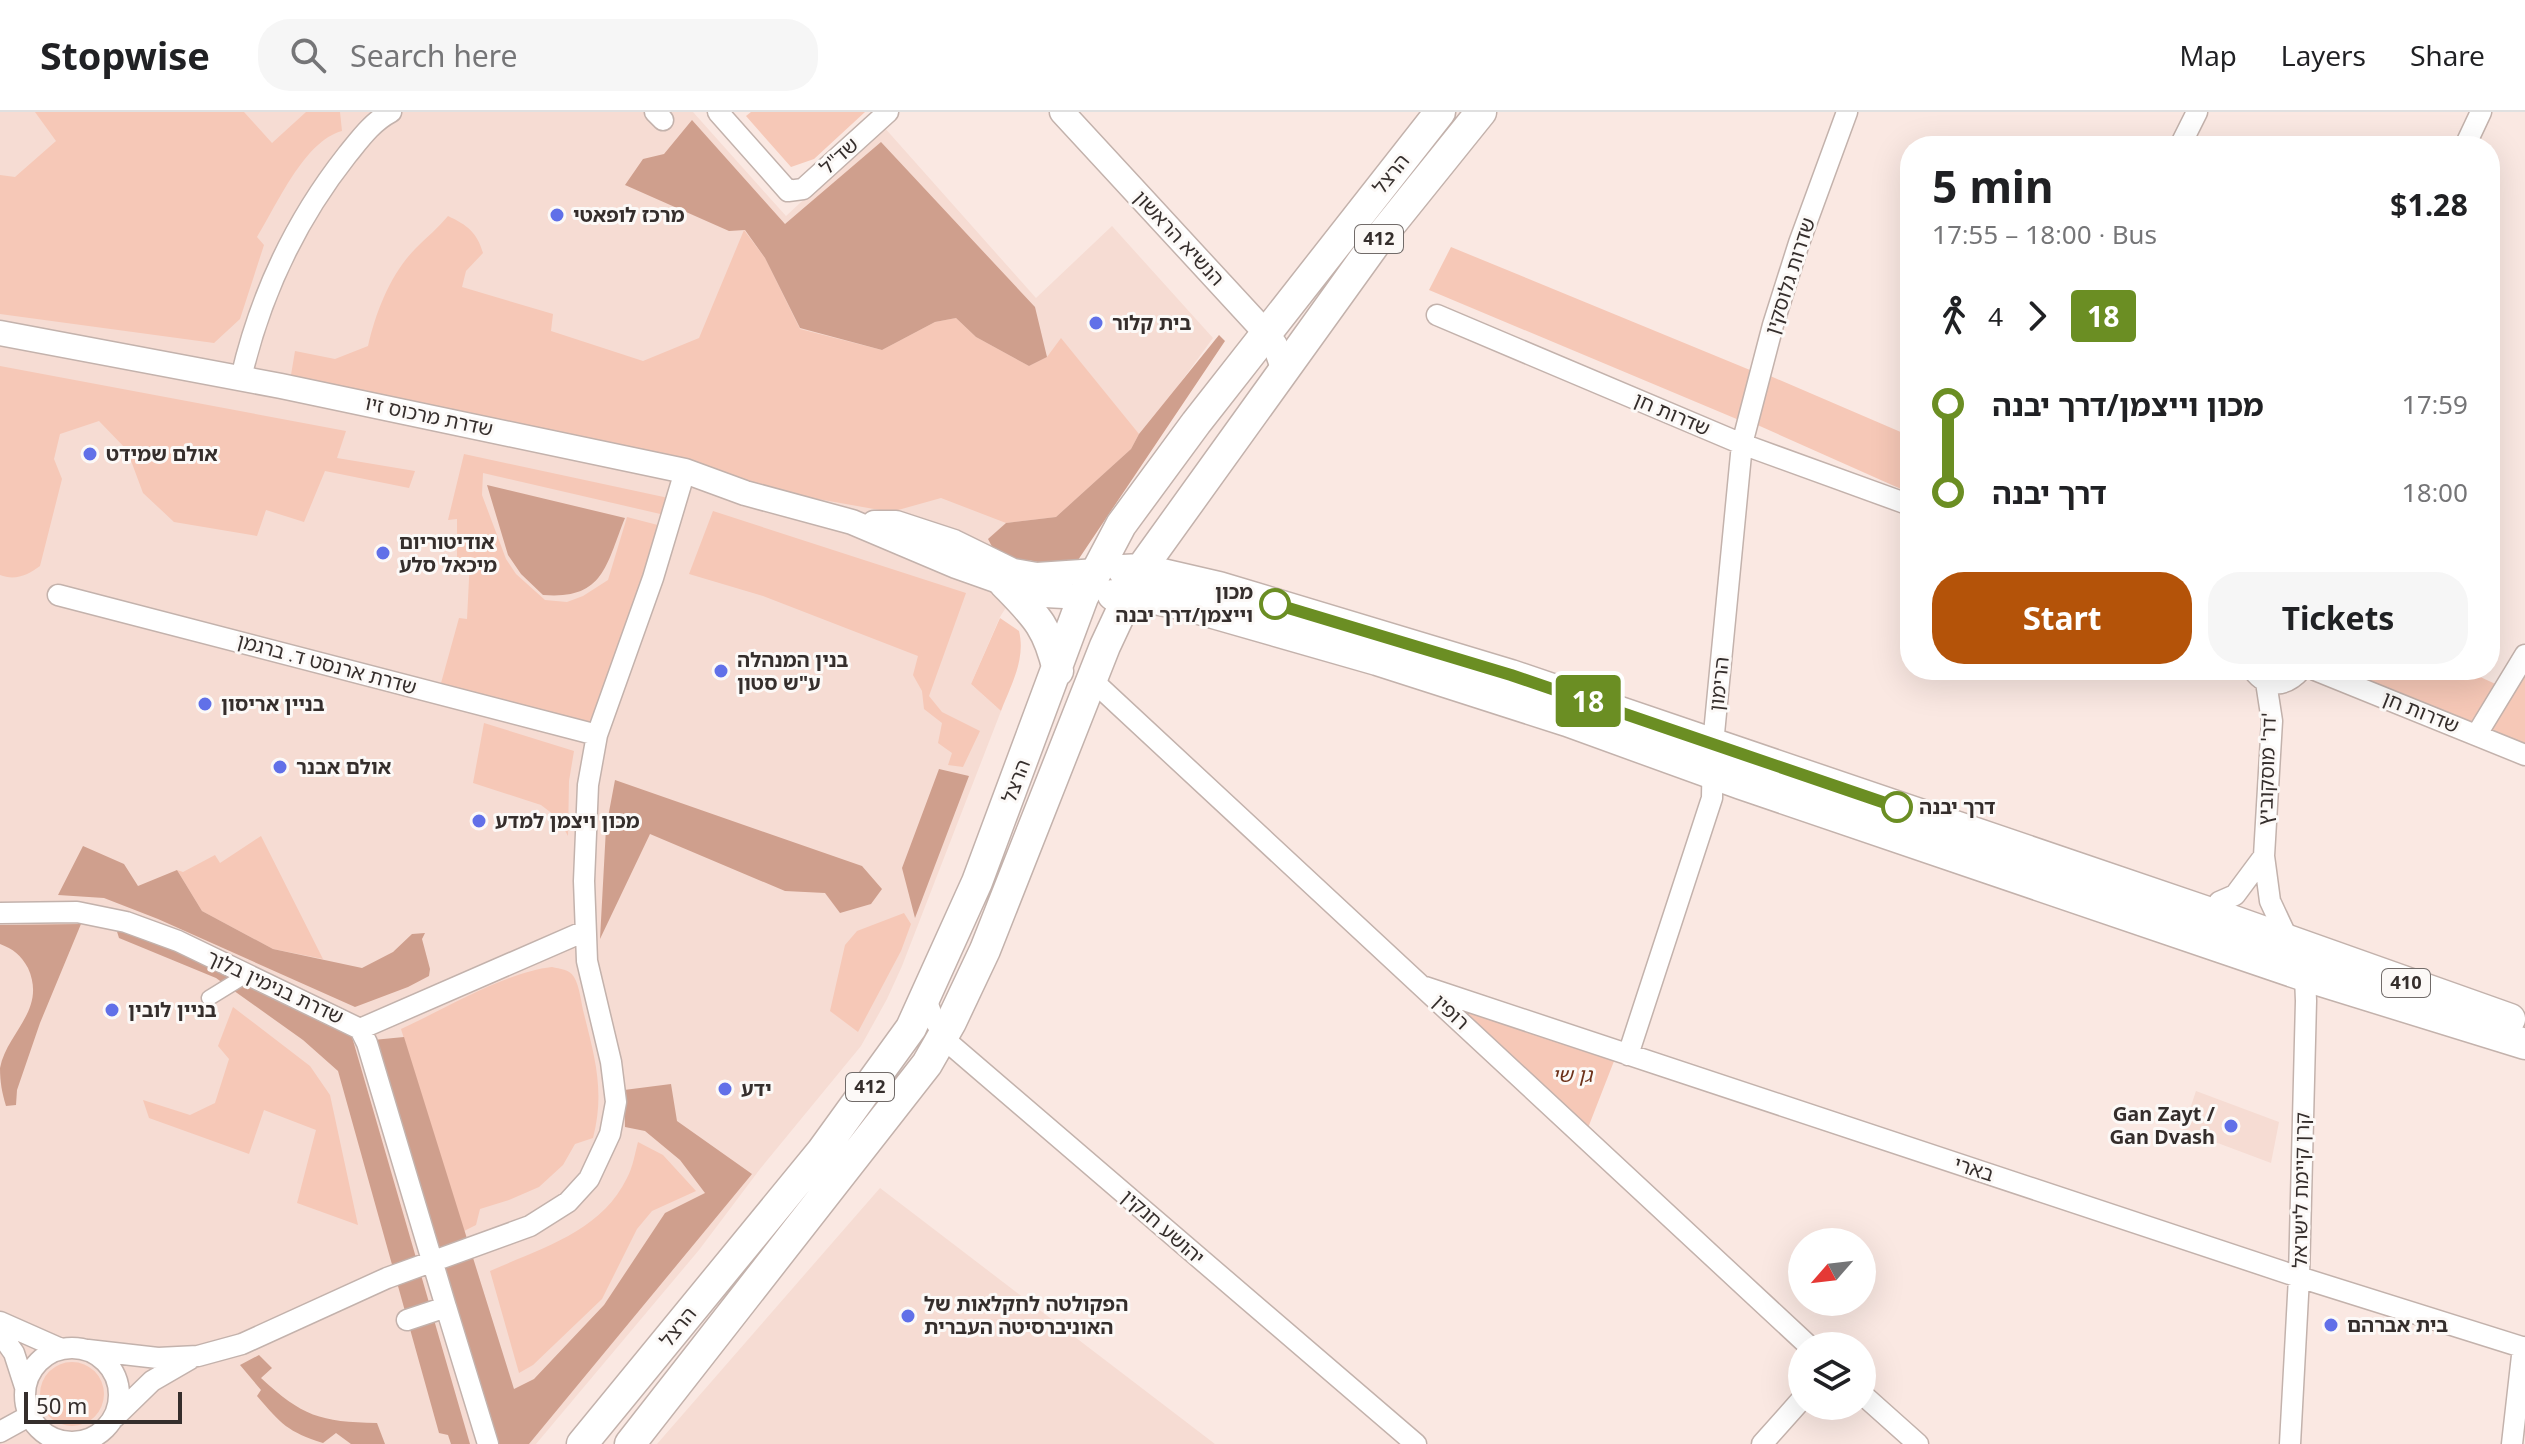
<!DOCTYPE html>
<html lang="en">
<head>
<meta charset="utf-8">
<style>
	:root { --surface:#fff; --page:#f6f6f6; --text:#202124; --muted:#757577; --line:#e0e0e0; --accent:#b45309 }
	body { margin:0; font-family:Georgia,"Noto Sans Hebrew",serif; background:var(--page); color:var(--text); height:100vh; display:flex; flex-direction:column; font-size:30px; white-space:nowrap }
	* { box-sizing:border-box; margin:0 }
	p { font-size:26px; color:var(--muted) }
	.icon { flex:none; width:44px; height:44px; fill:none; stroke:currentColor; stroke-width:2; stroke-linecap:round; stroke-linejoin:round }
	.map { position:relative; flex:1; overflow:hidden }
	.drawer { position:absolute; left:1900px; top:24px; width:600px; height:544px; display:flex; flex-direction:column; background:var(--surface); border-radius:32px; box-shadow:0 8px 32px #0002 }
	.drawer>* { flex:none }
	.badge { padding:0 16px; border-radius:6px; font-size:28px; line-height:52px }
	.needle { width:52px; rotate:242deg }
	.fabs { position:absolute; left:1788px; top:1116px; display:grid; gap:16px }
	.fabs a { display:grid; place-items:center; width:88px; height:88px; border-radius:50%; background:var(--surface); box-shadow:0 8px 32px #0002; font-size:40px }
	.scale { position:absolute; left:24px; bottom:20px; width:158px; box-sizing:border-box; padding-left:8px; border:4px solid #352e2c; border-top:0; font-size:22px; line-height:28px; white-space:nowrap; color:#352e2c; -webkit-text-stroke:6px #fcf9f7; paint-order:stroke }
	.map>.badge { position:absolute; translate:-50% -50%; box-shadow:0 0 0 4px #fff }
	.legs { display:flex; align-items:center; gap:12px; height:88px; padding:0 32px; font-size:26px }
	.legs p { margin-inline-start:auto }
	.overview { display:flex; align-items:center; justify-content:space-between; height:136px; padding:0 32px }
	h1 { font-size:44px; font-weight:700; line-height:60px }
	.button { display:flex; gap:16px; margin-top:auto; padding:16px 32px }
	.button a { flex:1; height:92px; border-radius:32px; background:var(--accent); color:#fff; font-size:32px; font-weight:700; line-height:92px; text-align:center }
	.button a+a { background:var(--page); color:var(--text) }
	ul { padding:0 32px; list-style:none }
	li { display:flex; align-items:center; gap:28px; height:88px; font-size:30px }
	li i { display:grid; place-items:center; width:12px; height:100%; margin:0 10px; background:currentColor }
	li i::after { content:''; width:20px; height:20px; margin:-10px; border:6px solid; border-radius:50%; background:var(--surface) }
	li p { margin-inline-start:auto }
	li:first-child i { background:linear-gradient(#0000 50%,currentColor 0) }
	li:last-child i { background:linear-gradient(currentColor 50%,#0000 0) }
	header { display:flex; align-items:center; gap:48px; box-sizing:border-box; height:112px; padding:0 40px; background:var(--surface); border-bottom:2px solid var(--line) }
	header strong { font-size:38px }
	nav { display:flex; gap:44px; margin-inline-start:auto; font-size:28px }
	.search { width:560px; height:72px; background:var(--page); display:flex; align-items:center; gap:20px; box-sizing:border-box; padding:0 28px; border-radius:32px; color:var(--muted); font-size:30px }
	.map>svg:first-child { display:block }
	.built { fill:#f6dcd3 }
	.green { fill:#f6c8b7 }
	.forest { fill:#cf9f8d }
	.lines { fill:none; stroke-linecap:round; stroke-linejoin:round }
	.pedestrian-casing { stroke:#c3b2ac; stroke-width:17 }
	.minor-casing { stroke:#c3b2ac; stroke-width:23 }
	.tertiary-casing { stroke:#c3b2ac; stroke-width:27 }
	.primary-casing { stroke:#c3b2ac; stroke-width:33 }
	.pedestrian { stroke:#fff; stroke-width:14 }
	.minor { stroke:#fff; stroke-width:20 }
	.tertiary { stroke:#fff; stroke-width:24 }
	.primary { stroke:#fff; stroke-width:30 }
	.line-1-casing { stroke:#fff; stroke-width:18 }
	.line-1 { stroke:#6b8e23; stroke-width:12 }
	.poi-dot { fill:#6170e8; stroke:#fcf9f7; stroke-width:3 }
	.stop-1-dot { fill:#fff; stroke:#6b8e23; stroke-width:4 }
	.labels { text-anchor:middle; stroke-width:6; stroke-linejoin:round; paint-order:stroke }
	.shield { fill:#fcf9f7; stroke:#716b69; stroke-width:2 }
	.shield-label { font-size:18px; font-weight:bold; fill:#352e2c }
	.street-label { font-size:20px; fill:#352e2c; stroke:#fcf9f7 }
	.poi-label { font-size:20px; font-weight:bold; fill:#352e2c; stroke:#fcf9f7; text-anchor:start }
	.stop-label { font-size:20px; font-weight:bold; fill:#352e2c; stroke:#fcf9f7; text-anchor:end }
	.park-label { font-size:20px; font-style:italic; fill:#6d3119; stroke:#fcf9f7 }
</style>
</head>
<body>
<header>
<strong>Stopwise</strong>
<div class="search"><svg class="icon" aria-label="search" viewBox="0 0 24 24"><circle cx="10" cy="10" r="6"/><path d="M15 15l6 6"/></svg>Search here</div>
<nav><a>Map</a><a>Layers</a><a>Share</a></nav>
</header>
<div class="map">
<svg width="2525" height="1332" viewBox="0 0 2525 1332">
	<rect width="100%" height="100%" fill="#fae8e2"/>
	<path class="built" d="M0,0H693L786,104L883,14L1036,186L1112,114L1213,226L1084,403L1059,448L1025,453L1018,476L1000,505L971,572L1001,599L902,854L887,887L861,934L760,1057L699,1138L536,1332H0Z
		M2196,979L2279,1010L2271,1051L2183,1018Z
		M880,1076L1215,1332H657Z"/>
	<path class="green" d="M35,0H244L272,31L306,0H340L342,19C304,29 277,93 257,125L264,133L240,207L214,231L0,202V63L15,65L56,29Z
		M751,0H865L814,47L791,55L746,4Z
		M448,104C467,113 477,120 483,141L466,159L462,175L553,202L551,219L643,249L699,226L744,118L765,146L800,217L882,238L935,210L956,206L976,225L1029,254L1047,245L1061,226L1139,322L1131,337L1056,405L1006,411L941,386L891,400L778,380L288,281L295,239L335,247L368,234C376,199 391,161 416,136C427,125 438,116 448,104Z
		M1451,135L1750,258L1739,308L1429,178Z
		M0,254L346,319L337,346L415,359L409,376L325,359L304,410L266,398L257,424L174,410L143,381L127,338L99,309L60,322L54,347L62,367L40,454C28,463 15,469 0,463Z
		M1768,263L1910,324V381L1753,311Z
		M464,342L687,390L682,407L483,361L482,383L506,447L516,462L545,488L567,490L583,484L608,468L627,405L677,418L609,619L438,582L459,506L467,507L470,447L457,446V407L448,408Z
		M713,399L966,481L929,584L942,600L980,619L963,655L948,653L952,641L938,631L942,611L924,597L922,579L913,563L918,544L763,484L689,462Z
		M1000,506L1019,519C1026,547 1011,573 1001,599L971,572Z
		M2525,550V635L2484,617Z
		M2324,558H2465L2502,575L2479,614Z
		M484,611L574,639L569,669L568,724L558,706L541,693L473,671Z
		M261,724L323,847L273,837L202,799L177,758L183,760L215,743L220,751Z
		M904,801L911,812L901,839L858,920L830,899L845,833L857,819Z
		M552,855C560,857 569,857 574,865C580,875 581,891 584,902C595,946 605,980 593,1026L575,1032L563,1053L539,1075L509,1088L480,1097L476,1113L464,1119L401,917C445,897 506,860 552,855Z
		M1445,888L1616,944L1586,1021Z
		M233,895L310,954L330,983L358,1113L297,1091L316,1018L264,998L249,1042L149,1006L143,988L190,1003L215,991L229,947L218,934Z
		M638,1030L663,1043L696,1079L652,1099L637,1117L602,1187L533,1253L519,1261L490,1159C541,1136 601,1120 627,1066C633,1055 635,1041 638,1030Z
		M40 1282a32 32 0 1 1 64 0a32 32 0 1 1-64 0Z"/>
	<path class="forest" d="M692,8L785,112L881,30L1035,195L1047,245L1029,254L976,225L956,206L935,210L882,238L800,216L765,146L745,118L729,119L625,73L643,47L664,42Z
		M1219,223L1225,229L1072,457L1028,448L1017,455L999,448L988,427L1006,411L1056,405L1131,337L1139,322Z
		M487,373L625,406C606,453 604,488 543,483L521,462L508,443Z
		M939,657L969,664L915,806L902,756Z
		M615,668L862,754L882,777L871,792L840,801L825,781L785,779L650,722L600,827L606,716Z
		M83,734L124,752L138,774L177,758L202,799L273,837L362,856L393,840L412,822L425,821L422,827L430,857L429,864L408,875L355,895L158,807L104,786L58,783Z
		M113,807L350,918L470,1332H451L448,1323L439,1321L338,959L303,928L216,866L119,826Z
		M81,812L40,911L17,978L16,993L6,994C2,981 0,970 0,956C7,920 47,898 28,856C21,843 13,837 0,832V813Z
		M404,925L514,1277L534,1267L604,1193L665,1101L705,1081L680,1048L645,1019L625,1015L624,978L671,972L677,1009L752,1062L529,1332H496L373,928Z
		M259,1243L272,1256L261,1266C302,1304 320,1310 377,1311L385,1332H351L336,1321L323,1331C288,1320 281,1312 257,1284L261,1278L240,1253Z"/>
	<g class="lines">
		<defs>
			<path id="pedestrian" d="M209,886L248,862"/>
			<path id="minor" d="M655,0L663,8
				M718,0L788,79L803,77L888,0
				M2180,34L2197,0
				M2465,34L2481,0
				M1437,203L1742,332L1910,393
				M241,266C260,184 295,109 347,43C360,27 372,10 391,0
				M58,483L597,623
				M2253,558C2267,577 2286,575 2301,558
				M2315,558L2525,643
				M1092,568L1809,1234
				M2266,570L2272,609L2264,744L2270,789L2305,864L2306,889L2299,1165L2290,1332
				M2477,622L2525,543
				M0,801L77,800L126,810L178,829L360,917L367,931L446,1195
				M2231,808L2219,790L2235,783L2264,744
				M1425,875L2299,1165L2525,1236
				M926,887L933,906L950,932L1416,1332
				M360,917L585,819
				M1628,943L1712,686L1713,632L1742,332L1773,213L1799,131L1847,0
				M407,1208L446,1195L488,1332
				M0,1210L61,1237
				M0,1221L14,1241L25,1275
				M25 1283a47 47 0 1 1 94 0a47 47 0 1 1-94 0Z
				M88,1238L158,1246L198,1244L242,1232L387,1166L530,1114L568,1090L589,1067L610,1022L616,990L611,950L587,849L584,769L588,673L597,623L653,466L685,359
				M1862,1282L1918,1332
				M115,1305L152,1269L190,1247
				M0,1320L29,1304
				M1762,1332L1802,1287
				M2512,1332L2523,1235"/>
			<path id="tertiary" d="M1062,0L1266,221L1275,233L1284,259
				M0,221L281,274L685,359L745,381L852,410L956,454L1004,471L1045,483L1083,485
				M874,411H896L954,430L1013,459L1037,463L1097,459"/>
			<path id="primary" d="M1123,458L1141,457L1219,475L1511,563L2231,808L2510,907
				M1004,471C1035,503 1048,514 1058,559
				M1113,483L1130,482L1185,493L1377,548L1567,609L1741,672L2305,864L2525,932
				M582,1332L822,1039L911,916L977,770L1083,485L1121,413L1196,311L1440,0
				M630,1332L927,952L951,910L985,838L1105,534L1141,457L1374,133L1481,0"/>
		</defs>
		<use href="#pedestrian" class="pedestrian-casing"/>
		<use href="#minor" class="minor-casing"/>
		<use href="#tertiary" class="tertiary-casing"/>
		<use href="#primary" class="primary-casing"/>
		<use href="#pedestrian" class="pedestrian"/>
		<use href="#minor" class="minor"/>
		<use href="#tertiary" class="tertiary"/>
		<use href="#primary" class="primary"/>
	</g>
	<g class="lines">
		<defs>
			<path id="line-1" d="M1275,492L1511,563L1897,695"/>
		</defs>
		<use href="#line-1" class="line-1-casing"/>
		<use href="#line-1" class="line-1"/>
	</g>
	<g class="poi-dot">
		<circle cx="557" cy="103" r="8"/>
		<circle cx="1096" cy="211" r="8"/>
		<circle cx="90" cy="342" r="8"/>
		<circle cx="383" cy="441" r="8"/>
		<circle cx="721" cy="559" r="8"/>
		<circle cx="205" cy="592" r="8"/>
		<circle cx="280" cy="655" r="8"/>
		<circle cx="479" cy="709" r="8"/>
		<circle cx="112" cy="898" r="8"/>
		<circle cx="725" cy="977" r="8"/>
		<circle cx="2231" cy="1014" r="8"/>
		<circle cx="908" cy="1204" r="8"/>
		<circle cx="2331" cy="1213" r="8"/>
	</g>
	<g class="stop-1-dot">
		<circle cx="1275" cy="492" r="14"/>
		<circle cx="1897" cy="695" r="14"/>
	</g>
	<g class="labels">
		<g class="shield">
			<rect x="1355" y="113" width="48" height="28" rx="6"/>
			<rect x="2382" y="857" width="48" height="28" rx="6"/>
			<rect x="846" y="961" width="48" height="28" rx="6"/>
		</g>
		<g class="shield-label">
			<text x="1379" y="133">412</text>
			<text x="2406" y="877">410</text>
			<text x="870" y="981">412</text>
		</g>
		<g class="street-label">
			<text transform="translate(839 44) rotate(-42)" y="7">שד"ל</text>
			<text transform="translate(1391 62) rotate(-51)" y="7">הרצל</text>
			<text transform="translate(1179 126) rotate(47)" y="7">הנשיא הראשון</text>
			<text transform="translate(1790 164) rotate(-72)" y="7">שדרות גלוסקין</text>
			<text transform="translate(1672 302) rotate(23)" y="7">שדרות חן</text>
			<text transform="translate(429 304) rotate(12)" y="7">שדרת מרכוס זיו</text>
			<text transform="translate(327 552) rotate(15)" y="7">שדרת ארנסט ד. ברגמן</text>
			<text transform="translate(1719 572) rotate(-84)" y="7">הרימון</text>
			<text transform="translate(2421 600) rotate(22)" y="7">שדרות חן</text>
			<text transform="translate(2267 657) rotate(-88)" y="7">דר' מוסקוביץ'</text>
			<text transform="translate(1016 669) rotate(-69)" y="7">הרצל</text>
			<text transform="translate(275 875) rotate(25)" y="7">שדרת בנימין בלוך</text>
			<text transform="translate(1451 900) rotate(43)" y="7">רופין</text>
			<text transform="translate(1974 1057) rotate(18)" y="7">בארי</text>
			<text transform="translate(2301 1078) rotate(-89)" y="7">קרן קיימת לישראל</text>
			<text transform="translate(1163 1115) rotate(41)" y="7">יהושע חנקין</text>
			<text transform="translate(678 1215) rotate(-51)" y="7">הרצל</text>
		</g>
		<g class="poi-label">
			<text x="573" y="110">מרכז לופאטי</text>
			<text x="1112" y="218">בית קלור</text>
			<text x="106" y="349">אולם שמידט</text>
			<text x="399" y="437">אודיטוריום<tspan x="399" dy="23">מיכאל סלע</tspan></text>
			<text x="737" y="555">בנין המנהלה<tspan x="737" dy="23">ע"ש סטון</tspan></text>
			<text x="221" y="599">בניין אריסון</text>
			<text x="296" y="662">אולם אבנר</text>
			<text x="495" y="716">מכון ויצמן למדע</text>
			<text x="128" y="905">בניין לובין</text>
			<text x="741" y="984">ידע</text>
			<text x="2215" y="1009" text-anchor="end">Gan Zayt /<tspan x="2215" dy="23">Gan Dvash</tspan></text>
			<text x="924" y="1199">הפקולטה לחקלאות של<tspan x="924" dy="23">האוניברסיטה העברית</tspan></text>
			<text x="2347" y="1220">בית אברהם</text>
		</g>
		<g class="stop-label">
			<text x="1253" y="487">מכון<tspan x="1253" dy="23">וייצמן/דרך יבנה</tspan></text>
			<text x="1919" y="702" text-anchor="start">דרך יבנה</text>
		</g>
		<g class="park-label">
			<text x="1572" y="970">גן שי</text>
		</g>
	</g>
</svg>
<div class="fabs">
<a><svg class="needle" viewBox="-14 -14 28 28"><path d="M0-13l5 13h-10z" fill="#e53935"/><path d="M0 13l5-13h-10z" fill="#757577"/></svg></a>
<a><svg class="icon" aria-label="layers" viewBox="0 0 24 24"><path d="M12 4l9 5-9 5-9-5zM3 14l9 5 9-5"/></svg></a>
</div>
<div class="scale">50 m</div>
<b class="badge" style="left:1588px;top:589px;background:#6b8e23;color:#fff">18</b>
<section class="drawer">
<div class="overview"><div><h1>5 min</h1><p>17:55 – 18:00 · Bus</p></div><b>$1.28</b></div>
<div class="legs"><svg class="icon" aria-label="walk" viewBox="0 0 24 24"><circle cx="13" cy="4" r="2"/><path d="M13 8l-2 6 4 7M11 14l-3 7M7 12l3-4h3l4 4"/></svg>4<svg class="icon" aria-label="forward" viewBox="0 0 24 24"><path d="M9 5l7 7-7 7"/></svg><b class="badge" style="background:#6b8e23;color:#fff">18</b></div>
<ul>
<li><i style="color:#6b8e23"></i><b>מכון וייצמן/דרך יבנה</b><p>17:59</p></li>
<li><i style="color:#6b8e23"></i><b>דרך יבנה</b><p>18:00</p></li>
</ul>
<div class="button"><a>Start</a><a>Tickets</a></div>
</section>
</div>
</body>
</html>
